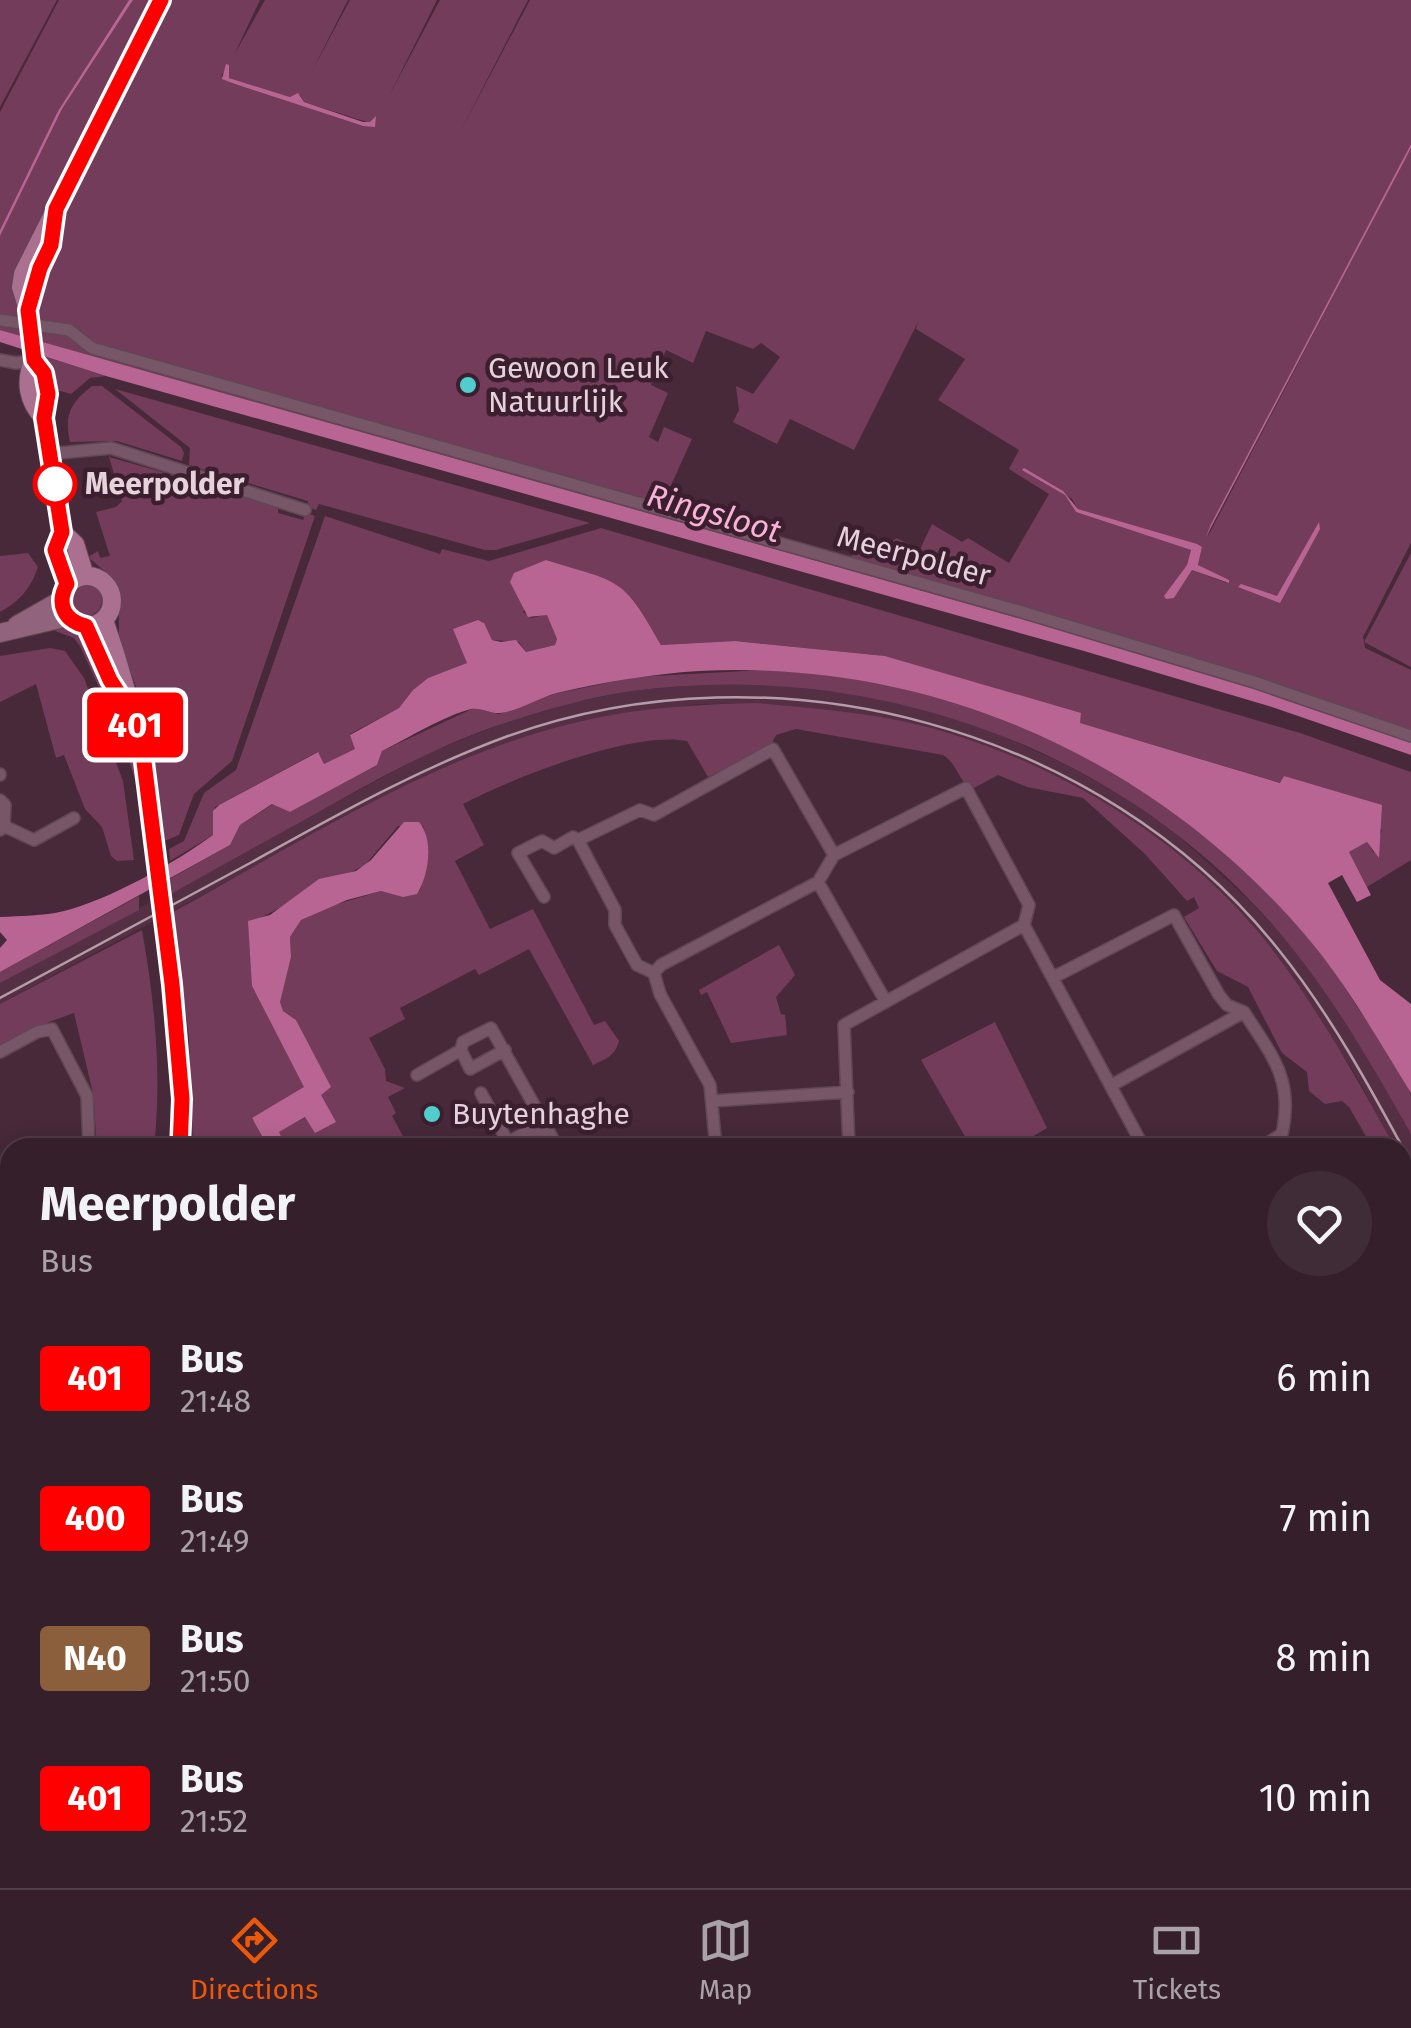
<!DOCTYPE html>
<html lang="en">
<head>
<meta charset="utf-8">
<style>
	:root { --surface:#351f2b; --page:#402c37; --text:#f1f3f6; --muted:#aaa2a9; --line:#4f3d47; --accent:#ea580c }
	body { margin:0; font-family:"Fira Sans",sans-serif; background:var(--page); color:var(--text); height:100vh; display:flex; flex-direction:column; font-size:38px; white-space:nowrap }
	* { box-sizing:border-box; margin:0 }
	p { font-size:32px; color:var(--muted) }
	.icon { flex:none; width:55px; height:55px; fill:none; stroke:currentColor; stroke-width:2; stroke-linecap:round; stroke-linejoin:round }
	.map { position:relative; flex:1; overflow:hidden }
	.panel { position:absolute; left:0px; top:1138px; width:1412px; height:752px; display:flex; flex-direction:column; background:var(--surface); border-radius:30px 30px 0 0; box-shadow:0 5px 25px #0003,0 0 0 2px var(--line) }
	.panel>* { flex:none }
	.badge { padding:0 20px; border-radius:8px; font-size:35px; line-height:65px }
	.map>.badge { position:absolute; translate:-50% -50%; box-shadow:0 0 0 5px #fff }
	.round { display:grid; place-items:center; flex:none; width:105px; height:105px; border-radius:52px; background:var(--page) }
	.summary { display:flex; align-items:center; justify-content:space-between; height:170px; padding:0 40px }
	h1 { font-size:48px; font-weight:700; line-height:75px }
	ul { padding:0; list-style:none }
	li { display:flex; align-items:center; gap:30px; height:140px; padding:0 40px }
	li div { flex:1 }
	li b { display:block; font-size:38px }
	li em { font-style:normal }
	li .badge { min-width:110px; font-weight:700; text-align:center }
	.menu { display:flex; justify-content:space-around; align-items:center; height:140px; border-top:2px solid var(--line); background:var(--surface); font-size:28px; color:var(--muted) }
	.menu a { display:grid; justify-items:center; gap:5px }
	.menu .current { color:var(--accent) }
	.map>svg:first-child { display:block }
	.built { fill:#553044 }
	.green { fill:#743c5b; fill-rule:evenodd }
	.water { fill:#b86594 }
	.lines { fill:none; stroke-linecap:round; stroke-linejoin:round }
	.street-casing { stroke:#604754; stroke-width:14 }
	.secondary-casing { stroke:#604754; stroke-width:20 }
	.primary-casing { stroke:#604754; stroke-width:20 }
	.street { stroke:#775668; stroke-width:11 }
	.secondary { stroke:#91637c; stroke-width:18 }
	.primary { stroke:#ab6f90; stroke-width:18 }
	.tram { stroke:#b49da8; stroke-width:2.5 }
	.primary-bridge-casing { stroke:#604754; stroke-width:20; stroke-linecap:butt }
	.primary-bridge { stroke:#ab6f90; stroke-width:18 }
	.line-casing { stroke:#fff; stroke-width:22 }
	.line { stroke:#f00; stroke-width:15 }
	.poi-dot { fill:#52cdce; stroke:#3c1f2f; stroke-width:4 }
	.stop-dot { fill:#fff; stroke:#f00; stroke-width:5 }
	.labels { text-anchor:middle; stroke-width:9; stroke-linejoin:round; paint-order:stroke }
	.poi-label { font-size:30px; fill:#e5d2db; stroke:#3c1f2f; text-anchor:start }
	.stop-label { font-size:30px; font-weight:bold; fill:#e5d2db; stroke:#3c1f2f; text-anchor:start }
	.street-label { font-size:30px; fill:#e5d2db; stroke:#3c1f2f }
	.water-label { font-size:32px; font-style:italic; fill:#f7b3d7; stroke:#3c1f2f }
</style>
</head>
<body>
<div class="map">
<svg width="1411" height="1888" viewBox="0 0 1411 1888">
	<rect width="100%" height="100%" fill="#472939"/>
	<path class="built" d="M757,683L866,696L918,707L980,726L1069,766L1122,796L1174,832L1250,901L1287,941L1322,987L1373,1065L1411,1134V1177L1403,1161L1402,1148L1395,1147L1355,1074L1274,951L1239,912L1164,845L1114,809L1062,780L973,742L914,724L808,708L757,703L697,704L580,721L514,741L437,772L372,804L0,1004V983L426,754L504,723L572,703L630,691L696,685Z"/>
	<path class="green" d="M0,0H57L0,107Z
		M59,0H129L58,111L0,230V112Z
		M133,0H260L234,55L265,0H348L312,71L350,0H437L389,96L440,0H528L459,134L530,0H1411V144L1399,167L1411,148V543L1363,637L1365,648L1411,670V741L0,330V236L62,109ZM229,65V78L290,97L300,95L304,102L370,123L363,126L235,84L221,76ZM1374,215L1375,216L1208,536L1211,524ZM918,322L916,329L965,359L938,400L1019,450L1009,469L1049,494L1009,563L968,538L962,542L932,524L920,549L896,538L889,546L875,547L857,540L851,558L662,505L692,439L664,427L658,442L649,437L668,393L651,385L666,350L693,363L706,331L753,349L761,343L780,357L753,394L736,386L739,410L733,422L777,444L790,419L854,450ZM1023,468L1072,499L1078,509L1202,547L1198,565L1227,583L1192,570L1174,598L1165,596L1187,565L1191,550L1076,512L1065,495Z
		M46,357L106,376L90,378L71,394L57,390Z
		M92,386H102L181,447L184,453L182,461L117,441L70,442C64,415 70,403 92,386Z
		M115,389L590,523L496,550H485L319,504L316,510L308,507V501L189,465L190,448Z
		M109,457L278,505V513L303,520L306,513L315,516L232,761L194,794L179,835L165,841L146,715L119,639V589L113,578L88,557L98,551L100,558L110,556L96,512L116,507L122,501Z
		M325,516L440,554L442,549L489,561L601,528L1300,733L1411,772V860L1367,887L1349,852L1367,842L1374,853L1382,830L1284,776L1281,783L1079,723L1081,714L885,656L735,641L661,645C622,575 620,583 546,560L523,612L532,618L547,614L557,639L555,645L526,652L519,642L492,640L482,621L454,629L468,663L428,678L413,690L399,708L350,734L356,749L324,764L317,752L215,807L213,835L170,861L169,849L184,841L204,793L236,770Z
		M28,553L38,567C31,588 20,601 0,612V556Z
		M1411,553V667L1364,642Z
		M70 600a16 16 0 1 1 32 0a16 16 0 1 1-32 0Z
		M62,625C106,633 134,763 142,802L121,735L80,646L74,638L55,631L54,627Z
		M50,648L65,651L84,678L123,781L134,860L117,861L111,856L102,827L85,809L64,755L56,758L36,684L0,702V656Z
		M764,670C799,672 835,674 870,680C1061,716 1254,838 1356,1005C1369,1024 1408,1077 1411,1096C1411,1108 1411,1122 1411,1134C1374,1068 1336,1002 1288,943C1133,751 876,658 632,691C590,697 548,709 508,722C433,746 365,786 297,824C255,847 213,870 171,894L168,880L230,845L240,825L273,804L290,812L377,765L382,751L474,708L499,714L554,694L635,677Z
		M757,703C809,708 865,712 915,724C1051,757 1191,841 1275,953C1321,1014 1358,1081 1395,1147H1372L1349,1107L1342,1101L1325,1104L1309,1091L1307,1072L1282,1053L1248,987L1217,971L1184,917L1199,908L1194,897L1187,901L1145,854L1083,798L1027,787L998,775L972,789C958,781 957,763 943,755L796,729L776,735L771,745L708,777L687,741C634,730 512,778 463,804L484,845L455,861L490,929L533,909L594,1025L605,1021L619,1041C615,1056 606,1059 593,1065L529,949L479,975L475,969L400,1008L405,1019L369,1038L385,1069L386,1081L405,1088L388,1097L396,1113L392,1116L409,1147H286L278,1132L306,1117L315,1132L320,1095L330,1087L296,1020L283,1011L279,1002L291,957L290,937L301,920L328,907L381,891L403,896L420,890C427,869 431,847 423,826H398L365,865L260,918L252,986L305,1088L252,1118L268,1147H193L189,1039L173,912C303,841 436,754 582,721C639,708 698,704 757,703Z
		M139,896V910L0,983V972Z
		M142,930C155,1003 162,1075 154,1147H97L93,1093L74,1013L49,1022L0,1048V1004Z
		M779,945L795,975L776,997L781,1014L785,1015L787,1035L731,1043L707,992L701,995L699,990Z
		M995,1022L1047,1128L1015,1147H971L921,1060Z
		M1402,1161L1411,1177V1243L1403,1244Z
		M239,1880H741L745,1888H234Z
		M832,1880H1109L1095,1888H817Z"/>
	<path class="water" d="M129,0H133L62,109L0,236V230L58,111Z
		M226,64L229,65V78L290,97L298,93L304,102L363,122H370L376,116L375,127L363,126L235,84L222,79Z
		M1411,144V148L1206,537L1211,524Z
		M0,330L1234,679L1411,741V755L1272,707L1084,651L106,376L0,342Z
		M1024,468L1063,491L1078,509L1197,544L1202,547L1198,565L1229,580V583L1192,570L1174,598L1166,599L1164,596L1187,565L1191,550L1076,512L1065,495L1022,470Z
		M1319,522L1320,529L1280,603L1238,587L1241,584L1277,596Z
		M546,560C620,583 622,575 661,645L735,641L885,656L1081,713L1080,723L1280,783L1284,776L1382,805L1379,858L1367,842L1349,852L1371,895L1357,902L1342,875L1328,883L1380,980L1411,1004V1093C1378,1040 1347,984 1306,936C1155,759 933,659 699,671C651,674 604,682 557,693C538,698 519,711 500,713C491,714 481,707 471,709C444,716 408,738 382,751L377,765L290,812L272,804L240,825L230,845L0,972V948L7,940L0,932V917C21,916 43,916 64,911C108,900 175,863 213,835V811L219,805L318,752L324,764L355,749L350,735L399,708L413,690L428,678L467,663L453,629L478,620L484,623L492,640L501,642L516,640L526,652L555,645L557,639L547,615L528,617L510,582L514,573Z
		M404,822H419C434,839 429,875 417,894L403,897L381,891L347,900L301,920L290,937L291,957L280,1002L283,1011L296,1020L331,1087L321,1095L336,1122L315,1133L305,1117L279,1132L286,1147H268L252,1118L304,1087L252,986L248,921L270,915L319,879L356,871L371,860Z"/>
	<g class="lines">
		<defs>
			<path id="street" d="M0,320L69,330L92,348L1022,612L1254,682L1411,736
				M0,360L16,363L34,360
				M49,454L111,448L305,510
				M0,774V775
				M0,800L5,805L4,826L0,830
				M4,826L34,840L74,818
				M834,855L966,788L1029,905L1024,925
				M818,882L886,1002
				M544,897L518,853L542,841L554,848L573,837L578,840
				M1024,925L1144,1148
				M654,973L637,965L615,925V910L578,840L640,810L654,815L773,749L834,855
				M1054,977L1174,915L1219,995L1227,1005L1244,1012
				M1244,1012C1272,1056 1294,1079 1282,1134L1260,1148
				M505,1050L470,1069L461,1050L463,1042L491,1028L558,1148
				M0,1052L37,1032L52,1029L87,1096L89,1148
				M417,1075L461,1050
				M1112,1085L1244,1012
				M481,1093L508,1142
				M712,1101L848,1092
				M464,1146V1148
				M497,1148L527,1132L551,1136
				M716,1148L710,1085L660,994L654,973L661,965L818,882L834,855
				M849,1148L844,1025L1024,925
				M0,1262L10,1257
				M1402,1322L1411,1318
				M0,1370L10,1364
				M0,1388L10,1382
				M1402,1452L1411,1448
				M0,1487L10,1503
				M0,1548L10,1541
				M0,1557L10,1580
				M1402,1588L1411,1592
				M1402,1667L1411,1684
				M0,1701L10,1695
				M0,1856L10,1850
				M1198,1880L1200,1888
				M1330,1880L1332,1888"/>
			<path id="secondary" d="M17,625L61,600
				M0,633L68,617"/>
			<path id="primary" d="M28,310L39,268L51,245L55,215
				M34,360C24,381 28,402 44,418
				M62,532L75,544L85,576
				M62 601a25 25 0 1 1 50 0a25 25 0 1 1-50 0Z
				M67,585L55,549L62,532L44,418L48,394L44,373L34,360L28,310L21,287L23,274L161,0
				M104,620C129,690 145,761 153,836
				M86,626L111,680L124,702
				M167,947L182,1099L180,1148
				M224,1880L225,1888"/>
		</defs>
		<use href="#street" class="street-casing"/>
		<use href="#secondary" class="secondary-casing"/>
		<use href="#primary" class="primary-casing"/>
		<use href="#street" class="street"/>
		<use href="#secondary" class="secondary"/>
		<use href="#primary" class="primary"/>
		<path class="tram" d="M0,998C84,953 168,908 252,862C335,816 418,769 508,736C775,640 1100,726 1278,949C1331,1015 1371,1089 1411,1163"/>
		<defs>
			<path id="primary-bridge" d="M153,836L167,947"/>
		</defs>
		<use href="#primary-bridge" class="primary-bridge-casing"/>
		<use href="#primary-bridge" class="primary-bridge"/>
	</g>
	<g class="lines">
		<defs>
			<path id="line" d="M161,0L56,209L51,245L40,268L28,310L34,360L44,373L48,394L44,418L62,532L55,550L67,584C56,604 64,621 86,626L110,680L130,711L143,754L172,984L182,1099L180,1148"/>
		</defs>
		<use href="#line" class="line-casing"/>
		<use href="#line" class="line"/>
	</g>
	<g class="poi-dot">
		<circle cx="468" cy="385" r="10"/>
		<circle cx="432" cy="1114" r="10"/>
	</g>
	<circle class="stop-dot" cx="55" cy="484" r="20"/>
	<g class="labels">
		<g class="poi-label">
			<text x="488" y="378">Gewoon Leuk<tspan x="488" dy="34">Natuurlijk</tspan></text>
			<text x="452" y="1124">Buytenhaghe</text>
		</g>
		<g class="stop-label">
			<text x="85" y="494">Meerpolder</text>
		</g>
		<g class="street-label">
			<text transform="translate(914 556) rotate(15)" y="10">Meerpolder</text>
		</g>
		<g class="water-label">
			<text transform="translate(714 513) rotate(16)" y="11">Ringsloot</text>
		</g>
	</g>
</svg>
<b class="badge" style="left:135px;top:725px;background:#f00;color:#fff">401</b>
<section class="panel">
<div class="summary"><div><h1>Meerpolder</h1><p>Bus</p></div><a class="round"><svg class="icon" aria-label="heart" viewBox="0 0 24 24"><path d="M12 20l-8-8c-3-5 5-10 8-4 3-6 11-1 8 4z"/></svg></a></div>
<ul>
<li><span class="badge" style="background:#f00;color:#fff">401</span><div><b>Bus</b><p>21:48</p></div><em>6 min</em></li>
<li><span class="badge" style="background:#f00;color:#fff">400</span><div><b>Bus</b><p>21:49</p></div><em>7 min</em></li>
<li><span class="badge" style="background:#8b5e3c;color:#fff">N40</span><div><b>Bus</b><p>21:50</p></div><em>8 min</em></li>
<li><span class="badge" style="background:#f00;color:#fff">401</span><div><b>Bus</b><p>21:52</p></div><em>10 min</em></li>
</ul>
</section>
</div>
<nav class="menu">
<a class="current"><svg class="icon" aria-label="directions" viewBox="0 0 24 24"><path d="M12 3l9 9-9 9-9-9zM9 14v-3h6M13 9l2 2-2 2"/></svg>Directions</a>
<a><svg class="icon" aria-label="map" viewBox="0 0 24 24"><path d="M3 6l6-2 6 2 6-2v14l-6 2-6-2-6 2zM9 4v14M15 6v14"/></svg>Map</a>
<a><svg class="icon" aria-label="tickets" viewBox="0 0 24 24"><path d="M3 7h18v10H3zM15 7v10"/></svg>Tickets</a>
</nav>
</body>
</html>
